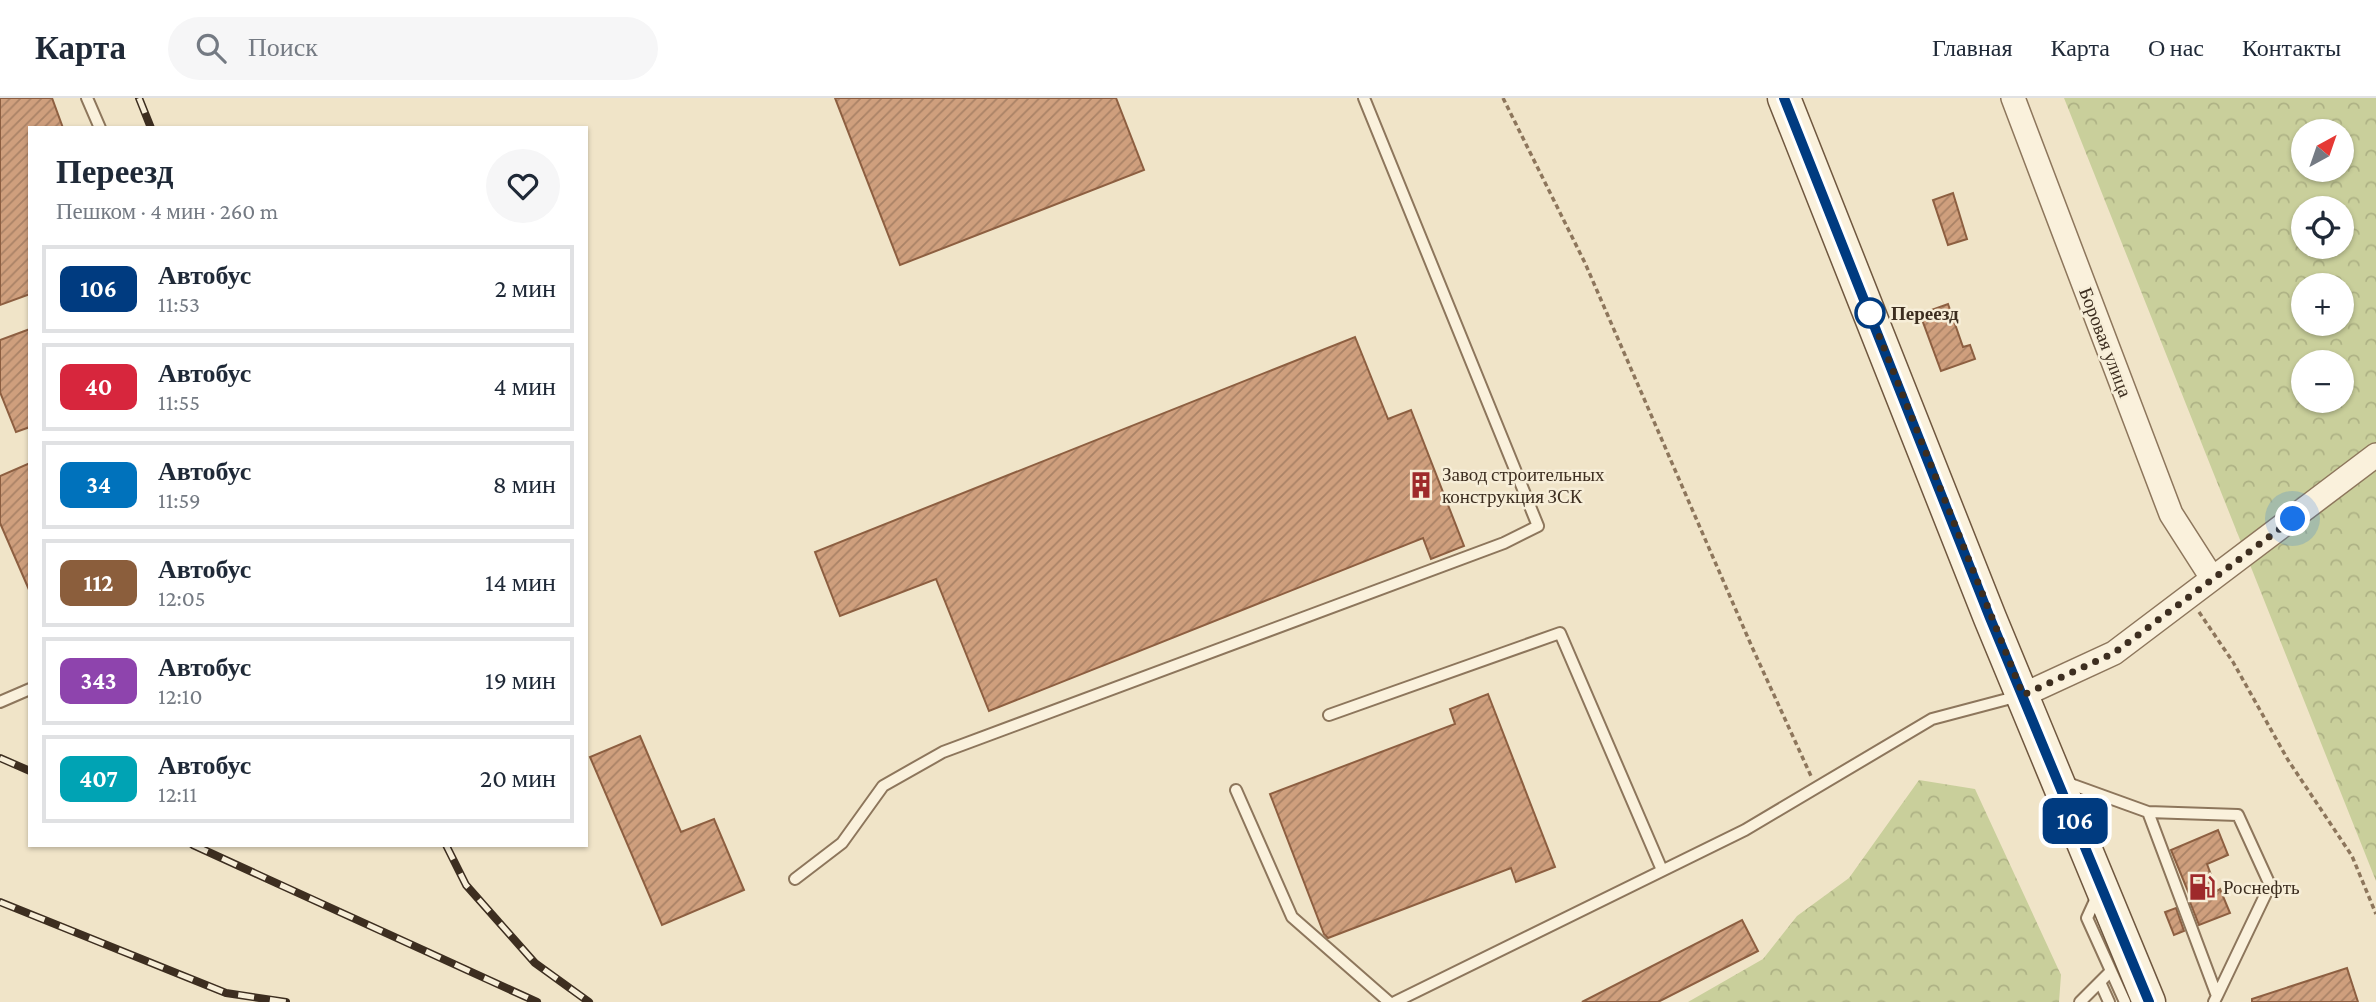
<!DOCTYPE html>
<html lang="ru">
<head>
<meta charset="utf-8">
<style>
	:root { --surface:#fff; --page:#f6f6f7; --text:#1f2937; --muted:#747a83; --line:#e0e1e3 }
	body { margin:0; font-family:"Crimson Pro",serif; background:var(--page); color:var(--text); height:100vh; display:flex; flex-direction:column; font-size:26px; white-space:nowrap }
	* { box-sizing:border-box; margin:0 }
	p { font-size:23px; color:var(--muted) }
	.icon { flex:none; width:38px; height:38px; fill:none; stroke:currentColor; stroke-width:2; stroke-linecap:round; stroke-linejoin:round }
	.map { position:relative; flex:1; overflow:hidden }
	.panel { position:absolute; left:28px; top:28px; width:560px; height:721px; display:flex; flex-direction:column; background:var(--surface); border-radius:0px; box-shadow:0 2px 5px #0004 }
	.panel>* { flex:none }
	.badge { padding:0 14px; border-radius:10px; font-size:24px; line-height:46px }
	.needle { width:46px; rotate:40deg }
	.tools { position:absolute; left:2291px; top:21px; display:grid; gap:14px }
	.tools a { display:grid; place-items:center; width:63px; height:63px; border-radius:50%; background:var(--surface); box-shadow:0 2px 5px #0004; font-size:35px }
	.you { position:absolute; width:35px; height:35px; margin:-18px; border:5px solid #fff; border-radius:50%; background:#1a73e8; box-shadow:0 0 0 10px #1a73e833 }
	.map>.badge { position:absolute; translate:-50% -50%; box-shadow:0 0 0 4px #fff }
	.round { display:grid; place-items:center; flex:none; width:74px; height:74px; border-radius:37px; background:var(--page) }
	.overview { display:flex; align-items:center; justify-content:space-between; height:119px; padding:0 28px }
	h1 { font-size:33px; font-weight:700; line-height:52px }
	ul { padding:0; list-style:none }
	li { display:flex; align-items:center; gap:21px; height:88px; margin:0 14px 10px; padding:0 14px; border:4px solid var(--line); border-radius:0px }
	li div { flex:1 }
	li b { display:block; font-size:26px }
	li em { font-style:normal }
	li .badge { min-width:77px; font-weight:700; text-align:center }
	header { display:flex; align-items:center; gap:42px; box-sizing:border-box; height:98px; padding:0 35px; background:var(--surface); border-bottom:2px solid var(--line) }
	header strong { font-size:33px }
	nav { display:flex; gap:38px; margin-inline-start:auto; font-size:24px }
	.search { width:490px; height:63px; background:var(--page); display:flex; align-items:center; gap:18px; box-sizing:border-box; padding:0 24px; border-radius:38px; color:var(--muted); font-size:26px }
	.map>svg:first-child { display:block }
	.forest { fill:url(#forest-crowns); fill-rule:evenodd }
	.building { fill:url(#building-hatch); stroke:#8d5f41; stroke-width:2 }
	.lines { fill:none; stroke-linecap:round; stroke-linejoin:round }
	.service-casing { stroke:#8d765c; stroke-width:14 }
	.minor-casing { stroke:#8d765c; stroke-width:26 }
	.secondary-casing { stroke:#6f573f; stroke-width:35 }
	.path { stroke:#8d765c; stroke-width:3.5; stroke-dasharray:5 3.5; stroke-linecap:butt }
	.service { stroke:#faf1dc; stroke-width:10 }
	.minor { stroke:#faf1dc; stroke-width:23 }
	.secondary { stroke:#faf1dc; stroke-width:32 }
	.rail-casing { stroke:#3d2e20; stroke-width:8 }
	.rail { stroke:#f7eed8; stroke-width:5; stroke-dasharray:16; stroke-linecap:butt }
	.line-casing { stroke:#fff; stroke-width:16 }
	.line { stroke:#003b80; stroke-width:10 }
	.walk { stroke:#3d2e20; stroke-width:7; stroke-dasharray:0 12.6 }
	.stop-dot { fill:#fff; stroke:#003b80; stroke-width:3.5 }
	.labels { text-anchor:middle; stroke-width:5; stroke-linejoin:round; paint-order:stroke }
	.stop-label { font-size:19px; font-weight:bold; fill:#3d2e20; stroke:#f7eed8; text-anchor:start }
	.street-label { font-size:19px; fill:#3d2e20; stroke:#f7eed8 }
	.poi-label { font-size:19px; fill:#3d2e20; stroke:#f7eed8; text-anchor:start }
</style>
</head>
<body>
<header>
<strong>Карта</strong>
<div class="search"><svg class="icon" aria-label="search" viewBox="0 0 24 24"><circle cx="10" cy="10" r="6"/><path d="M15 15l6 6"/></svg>Поиск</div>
<nav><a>Главная</a><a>Карта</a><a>О нас</a><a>Контакты</a></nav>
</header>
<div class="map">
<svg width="2376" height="904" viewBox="0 0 2376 904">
	<defs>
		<pattern id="forest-crowns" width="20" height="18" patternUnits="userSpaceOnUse" patternTransform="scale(1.75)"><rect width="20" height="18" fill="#c9cf9b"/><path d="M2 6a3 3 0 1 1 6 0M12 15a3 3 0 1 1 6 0" fill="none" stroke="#aeb285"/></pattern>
		<pattern id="building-hatch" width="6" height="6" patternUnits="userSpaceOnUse" patternTransform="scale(1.75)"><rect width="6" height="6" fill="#cf9f7d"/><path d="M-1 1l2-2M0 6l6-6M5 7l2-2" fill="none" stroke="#a98266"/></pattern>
	</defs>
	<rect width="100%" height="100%" fill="#f0e4c8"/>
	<path class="forest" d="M2064,0H2376V783ZM2303,33H2342V72H2303ZM2303,110H2342V149H2303ZM2303,187H2342V226H2303ZM2303,264H2342V303H2303Z
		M1919,682L1975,691L2061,877L2059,904H1688L1763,861L1797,818L1849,780Z"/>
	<path class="building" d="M0,0H52L63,30H30V196L0,207Z
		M835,0H1116L1144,72L900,167Z
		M1953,95L1967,141L1948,147L1933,102Z
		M1948,206L1963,249L1970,247L1975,261L1941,273L1920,216Z
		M30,231V329L16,334L0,294V242Z
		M1355,239L1388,321L1411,312L1464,448L1431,461L1423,440L989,613L936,481L840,518L815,454Z
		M30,365V494L0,425V378Z
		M1488,596L1555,769L1516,784L1511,770L1328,840L1324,836L1270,696L1455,626L1450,611Z
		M640,638L681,734L714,721L744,792L662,827L590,659Z
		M2218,732L2228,757L2207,766L2217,793L2220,791L2230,815L2199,827L2190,804L2192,803L2171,752Z
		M2176,810L2184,833L2174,837L2165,814Z
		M1742,822L1758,853L1658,904H1582Z
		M2347,870L2358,904H2252V901Z"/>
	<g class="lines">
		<defs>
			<path id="service" d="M87,0L100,30
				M0,604L30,591
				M1329,617L1560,535L1662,772
				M2065,684L2148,714L2217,898L2214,904
				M1236,692L1292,819L1389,904
				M2148,714L2238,717L2270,787L2217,898
				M795,781L842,745L883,688L943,654L1504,445L1538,428L1364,0
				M2111,873L2125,904
				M2100,884L2109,904
				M1395,904L1745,732L1932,621L2019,598
				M2080,904L2111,873L2087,820L2098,796"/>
			<path id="minor" d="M2013,0L2171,416L2212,480
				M2023,597L2114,555L2376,357"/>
			<path id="secondary" d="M1784,0L1990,520L2149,904"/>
		</defs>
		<use href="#service" class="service-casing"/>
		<use href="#minor" class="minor-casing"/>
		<use href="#secondary" class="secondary-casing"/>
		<path class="path" d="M1503,0L1585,165L1752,549L1811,678
			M2199,514L2233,564L2288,662L2352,758L2376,816"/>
		<use href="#service" class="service"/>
		<use href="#minor" class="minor"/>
		<use href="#secondary" class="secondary"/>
		<defs>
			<path id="rail" d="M139,0L151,30
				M0,660L30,673
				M193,747L537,904
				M446,747L466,787L535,865L589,904
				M0,804L226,895L286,904"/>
		</defs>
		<use href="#rail" class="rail-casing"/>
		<use href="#rail" class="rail"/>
	</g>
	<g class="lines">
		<defs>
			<path id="line" d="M1784,0L1990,520L2149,904"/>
		</defs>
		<use href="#line" class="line-casing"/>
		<use href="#line" class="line"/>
		<path class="walk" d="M1870,215L2023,597L2114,555L2293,421"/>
	</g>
	<defs>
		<symbol id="building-bare" viewBox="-9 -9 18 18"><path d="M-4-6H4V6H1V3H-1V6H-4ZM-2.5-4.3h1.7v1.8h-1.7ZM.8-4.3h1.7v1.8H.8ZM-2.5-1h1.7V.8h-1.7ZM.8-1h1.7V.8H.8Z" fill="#9e2a2b" stroke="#f7eed8" stroke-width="2.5" paint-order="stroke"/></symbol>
		<symbol id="fuel-bare" viewBox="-9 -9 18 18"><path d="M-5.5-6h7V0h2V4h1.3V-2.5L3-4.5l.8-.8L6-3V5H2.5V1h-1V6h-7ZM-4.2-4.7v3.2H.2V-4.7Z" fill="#9e2a2b" stroke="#f7eed8" stroke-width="2.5" paint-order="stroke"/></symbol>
	</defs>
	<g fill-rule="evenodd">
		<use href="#building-bare" x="1402" y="368" width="38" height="38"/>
		<use href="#fuel-bare" x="2183" y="770" width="38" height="38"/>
	</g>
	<circle class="stop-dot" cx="1870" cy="215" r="14"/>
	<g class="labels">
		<g class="stop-label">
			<text x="1891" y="222">Переезд</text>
		</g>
		<g class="street-label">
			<text transform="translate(2106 244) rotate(69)" y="7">Боровая улица</text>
		</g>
		<g class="poi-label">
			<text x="1442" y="383">Завод строительных<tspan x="1442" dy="22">конструкция ЗСК</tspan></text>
			<text x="2223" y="796">Роснефть</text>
		</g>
	</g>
</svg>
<div class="tools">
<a><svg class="needle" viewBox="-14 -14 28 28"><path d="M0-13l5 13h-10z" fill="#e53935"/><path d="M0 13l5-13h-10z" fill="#747a83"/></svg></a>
<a><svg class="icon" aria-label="locate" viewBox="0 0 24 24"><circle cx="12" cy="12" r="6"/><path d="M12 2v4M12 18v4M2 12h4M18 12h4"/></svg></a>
<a>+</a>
<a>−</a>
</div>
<div class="you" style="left:2293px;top:421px"></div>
<b class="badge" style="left:2075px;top:723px;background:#003b80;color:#fff">106</b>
<section class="panel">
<div class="overview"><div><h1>Переезд</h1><p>Пешком · 4 мин · 260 m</p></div><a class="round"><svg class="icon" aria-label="heart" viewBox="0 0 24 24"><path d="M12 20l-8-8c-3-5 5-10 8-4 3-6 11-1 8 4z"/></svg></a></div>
<ul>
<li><span class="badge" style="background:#003b80;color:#fff">106</span><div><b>Автобус</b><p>11:53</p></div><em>2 мин</em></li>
<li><span class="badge" style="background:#d7263d;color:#fff">40</span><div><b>Автобус</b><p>11:55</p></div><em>4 мин</em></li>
<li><span class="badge" style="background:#0072bc;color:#fff">34</span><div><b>Автобус</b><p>11:59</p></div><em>8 мин</em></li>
<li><span class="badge" style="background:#8b5e3c;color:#fff">112</span><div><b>Автобус</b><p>12:05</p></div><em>14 мин</em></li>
<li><span class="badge" style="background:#8e44ad;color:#fff">343</span><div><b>Автобус</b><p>12:10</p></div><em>19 мин</em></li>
<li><span class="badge" style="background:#00a3b4;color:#fff">407</span><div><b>Автобус</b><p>12:11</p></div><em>20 мин</em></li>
</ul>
</section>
</div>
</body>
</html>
